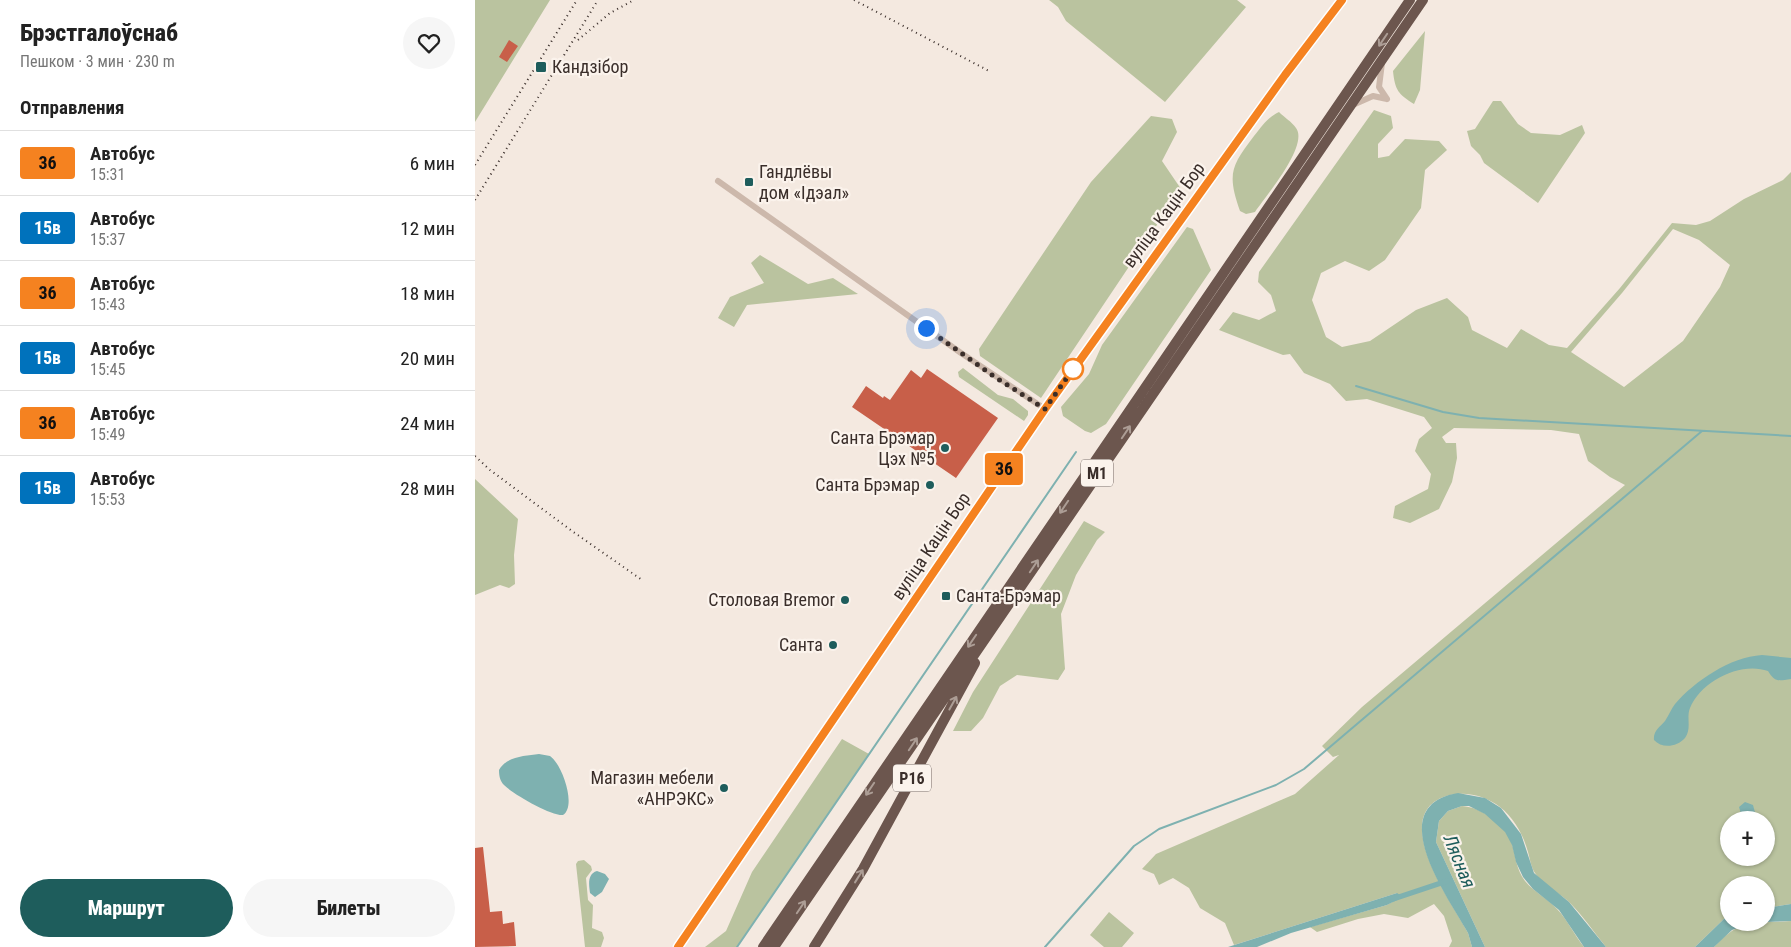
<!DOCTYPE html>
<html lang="ru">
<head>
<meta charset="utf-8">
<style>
	:root { --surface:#fff; --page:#f6f6f6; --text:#222; --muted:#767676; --line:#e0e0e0; --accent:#1e5d5c }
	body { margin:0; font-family:"Roboto Condensed",sans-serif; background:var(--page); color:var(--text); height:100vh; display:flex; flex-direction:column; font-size:19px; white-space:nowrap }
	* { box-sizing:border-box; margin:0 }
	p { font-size:16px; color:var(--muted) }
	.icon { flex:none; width:28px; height:28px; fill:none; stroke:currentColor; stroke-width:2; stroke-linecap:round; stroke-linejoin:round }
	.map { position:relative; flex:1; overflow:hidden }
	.drawer { display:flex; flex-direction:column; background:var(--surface); width:475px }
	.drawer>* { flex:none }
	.badge { padding:0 10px; border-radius:4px; font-size:18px; line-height:32px }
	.fabs { position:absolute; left:1245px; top:811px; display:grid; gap:10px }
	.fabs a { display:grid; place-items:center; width:55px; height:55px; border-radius:50%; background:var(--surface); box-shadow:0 1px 4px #0004; font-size:25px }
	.you { position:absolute; width:25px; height:25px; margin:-12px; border:4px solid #fff; border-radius:50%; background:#1a73e8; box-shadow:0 0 0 8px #1a73e833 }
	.map>.badge { position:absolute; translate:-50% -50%; box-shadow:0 0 0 2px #fff }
	h2 { padding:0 20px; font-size:19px; line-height:45px }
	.round { display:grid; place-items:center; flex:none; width:52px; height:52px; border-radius:26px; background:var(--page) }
	.headline { display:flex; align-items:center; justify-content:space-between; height:85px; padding:0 20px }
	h1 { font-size:24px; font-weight:800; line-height:38px }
	.primary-button { display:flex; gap:10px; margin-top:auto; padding:10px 20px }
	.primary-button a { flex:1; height:58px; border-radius:30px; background:var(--accent); color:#fff; font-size:20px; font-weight:800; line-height:58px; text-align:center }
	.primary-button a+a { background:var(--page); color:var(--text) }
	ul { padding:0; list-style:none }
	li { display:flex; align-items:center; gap:15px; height:65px; padding:0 20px; border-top:1px solid var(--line) }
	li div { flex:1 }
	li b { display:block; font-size:19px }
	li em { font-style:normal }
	li .badge { min-width:55px; font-weight:700; text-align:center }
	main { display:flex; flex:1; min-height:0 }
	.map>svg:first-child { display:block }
	.green { fill:#bac39f; fill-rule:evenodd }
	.water { fill:#7eb1b0 }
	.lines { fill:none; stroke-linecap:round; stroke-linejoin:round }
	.stream { stroke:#7eb1b0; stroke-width:2 }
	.canal { stroke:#7eb1b0; stroke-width:5.5 }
	.building { fill:#c85f49 }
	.minor { stroke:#ccb8ab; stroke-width:6 }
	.secondary { stroke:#a0867c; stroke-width:9 }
	.trunk { stroke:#6c564e; stroke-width:10 }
	.rail { stroke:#3a2e2a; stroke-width:2; stroke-dasharray:1 4; stroke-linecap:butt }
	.oneway { stroke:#ac9d95 }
	.line-casing { stroke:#fff; stroke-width:11 }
	.line { stroke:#f58220; stroke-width:8 }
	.walk { stroke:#3a2e2a; stroke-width:5; stroke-dasharray:0 9 }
	.poi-dot { fill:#1e5d5c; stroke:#fbf3ec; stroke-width:2 }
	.stop-dot { fill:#fff; stroke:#f58220; stroke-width:2.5 }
	.labels { text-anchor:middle; stroke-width:4.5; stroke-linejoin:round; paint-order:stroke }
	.shield { fill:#fbf3ec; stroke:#746964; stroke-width:1 }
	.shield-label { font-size:16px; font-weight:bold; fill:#3a2e2a }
	.poi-label { font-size:18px; fill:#3a2e2a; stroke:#fbf3ec; text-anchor:end }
	.street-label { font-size:18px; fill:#3a2e2a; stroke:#fbf3ec }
	.water-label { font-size:19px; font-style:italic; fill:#1e5d5c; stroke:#fbf3ec }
</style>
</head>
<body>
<main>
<section class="drawer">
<div class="headline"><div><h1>Брэстгалоўснаб</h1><p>Пешком · 3 мин · 230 m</p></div><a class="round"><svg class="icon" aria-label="heart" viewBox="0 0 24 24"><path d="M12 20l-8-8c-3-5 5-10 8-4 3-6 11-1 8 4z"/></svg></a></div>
<h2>Отправления</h2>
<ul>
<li><span class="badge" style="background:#f58220;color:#111">36</span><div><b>Автобус</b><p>15:31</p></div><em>6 мин</em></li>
<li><span class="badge" style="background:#0072bc;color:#fff">15в</span><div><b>Автобус</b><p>15:37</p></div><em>12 мин</em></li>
<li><span class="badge" style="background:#f58220;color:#111">36</span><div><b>Автобус</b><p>15:43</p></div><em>18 мин</em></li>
<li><span class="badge" style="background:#0072bc;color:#fff">15в</span><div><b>Автобус</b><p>15:45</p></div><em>20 мин</em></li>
<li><span class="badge" style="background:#f58220;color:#111">36</span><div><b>Автобус</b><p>15:49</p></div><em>24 мин</em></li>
<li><span class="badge" style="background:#0072bc;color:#fff">15в</span><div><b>Автобус</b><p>15:53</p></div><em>28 мин</em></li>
</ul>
<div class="primary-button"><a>Маршрут</a><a>Билеты</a></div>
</section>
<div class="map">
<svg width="1316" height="947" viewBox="0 0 1316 947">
	<rect width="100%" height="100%" fill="#f4e9e0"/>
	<path class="green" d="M0,0H75L0,122Z
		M574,0H762L771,7L690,102L591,21L583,7Z
		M950,31L945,90L939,104C923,94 920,90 918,71Z
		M1018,101H1026L1043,124L1056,133L1085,135L1107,125L1110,133L1063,203L1009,163L1005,155L996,146L992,131L1000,129Z
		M899,110L916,116L918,128L903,144V158L914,156L930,139L964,141L972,150L950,170L946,208L910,260L894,271L870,261L846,273L837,300L851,337L867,347L895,341L941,310L972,298L993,317L997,330L1032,348L1046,329L1074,345L1092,348L1145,288L1197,223L1221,225L1235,221L1269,199L1308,180L1316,172V904L1291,908V885H1254V914L1220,947H1131C1119,932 1108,916 1095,903C1085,893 1067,885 1060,873C1056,867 1055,859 1053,852C1048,834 1039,818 1025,807C1011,796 992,791 975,795C910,811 976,901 993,933L997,947H974L977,941L969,916L959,904L933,918L909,914L883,919L842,932L835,927L912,905L921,900L922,893L759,945L750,923L725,908L714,888L698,878L684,885L679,874L667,869L681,854L820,794L864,755L858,757L847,746L887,707L1150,485L1135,477L1113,461L1104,434L1076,430L979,428L967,437L971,443H981L982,458L977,482L964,509L935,523L918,518L920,506L953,489L956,474L940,451L944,439L957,428L949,417L892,399L871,401L855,384L829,373L815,354L808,355L744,330L758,312L784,320L801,311L796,295L783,282L784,272ZM1198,229L1224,240L1255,265L1245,287L1208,341L1149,387L1096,352L1147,293ZM1254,820H1291V858H1254Z
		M804,112C809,117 817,122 821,128C834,145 791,196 780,212L771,214L765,211C752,174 756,166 779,136C787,126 792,118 804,112Z
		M676,116L697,119L702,132L687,161L706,189L566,398L505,356L504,349L616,182Z
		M712,227L718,229L736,270L631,424L616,433L610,431L588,416L586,407L614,374L627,345Z
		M285,255L333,284L358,278L383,294L272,305L259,327L243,318L255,297L289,283L276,263Z
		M488,368L523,395L538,399L553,411V415L549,421L484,377L483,372Z
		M0,479L43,519L39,555L40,584L34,588L25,585L0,595Z
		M609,521L630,532L622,540L601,575L586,614L590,669L583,680L542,675L525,686L508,718L496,731H478L498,692Z
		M367,739L394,754L262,947H230L251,931L277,872Z
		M987,806C1007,807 1031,825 1037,844C1041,857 1041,869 1050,881C1059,892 1072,898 1082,909C1093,920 1099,935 1109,947H1010L961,842L964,821L973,811Z
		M109,860L116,866L117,870L111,878L113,900L118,905L117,928L127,932L129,938L126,947H110L101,864L103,861Z
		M634,912L659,933L647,947H629L615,935Z
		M1316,921V947H1239C1266,917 1280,924 1316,921Z"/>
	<path class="water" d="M1287,655L1316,658V679C1302,681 1300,682 1293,671C1266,661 1226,681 1215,708C1211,717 1217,729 1210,738C1202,747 1187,749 1179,740C1178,731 1185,727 1190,721C1194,715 1196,709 1200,704C1220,681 1255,657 1287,655Z
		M64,754L75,756C87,764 102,806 88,815C76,816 38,794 29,785C25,781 24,776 24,770C32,756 50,756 64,754Z
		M983,793L1010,798L1026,808L1046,834L1059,873L1094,902L1131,947H1109L1084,910L1058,889L1048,877L1041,862L1037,845L1030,832L1010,814L994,806H987L973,811L964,821L961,842L1010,947H997L993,933C973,897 906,806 983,793Z
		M1270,802L1278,805L1282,820H1268L1264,807Z
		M122,871L130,874L134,879L127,892L120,897L115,893C114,885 112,874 122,871Z
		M922,893L925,895L924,899L912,905L816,933L782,947H753Z
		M1316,904V921L1291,922V908Z
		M1254,914V922L1276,923L1257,930L1239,947H1220Z"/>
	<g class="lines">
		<path class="stream" d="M881,386L968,412L1004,418L1316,436
			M262,947L601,452
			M570,947L659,846L684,829L801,785L829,769L1227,431"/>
		<path class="canal" d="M918,899L972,881"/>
	</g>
	<path class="building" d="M34,40L43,46L32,62L24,57Z
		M452,369L523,418L481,478L377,407L391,386L408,398L409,396L415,400L436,370L446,378Z
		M8,847L15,912L27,911L28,924L39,922L41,946L0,947V848Z"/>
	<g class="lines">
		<path class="minor" d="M907,63L904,87L912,99
			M880,104L898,96L912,99
			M243,181L486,353L570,409"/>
		<path class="secondary" d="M203,947L570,409L810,75L867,0"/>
		<path class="trunk" d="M288,947L935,0
			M299,947L948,0
			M339,947L388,869L500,663"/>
		<path class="rail" d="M379,0L514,71
			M103,40L135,13L159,0
			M0,165L102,0
			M0,200L123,0
			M0,456L15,470L97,531L167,580"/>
	</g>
	<defs><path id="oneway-shaft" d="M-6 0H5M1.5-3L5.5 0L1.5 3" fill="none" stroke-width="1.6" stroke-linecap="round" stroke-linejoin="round" transform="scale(1.25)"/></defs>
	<g class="oneway">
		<use href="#oneway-shaft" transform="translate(908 40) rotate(124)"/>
		<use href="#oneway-shaft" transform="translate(651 432) rotate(-56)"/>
		<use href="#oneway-shaft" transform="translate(589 507) rotate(124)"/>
		<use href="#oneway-shaft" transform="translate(559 566) rotate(-56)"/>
		<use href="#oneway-shaft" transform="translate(497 641) rotate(124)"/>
		<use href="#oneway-shaft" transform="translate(478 703) rotate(-61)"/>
		<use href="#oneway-shaft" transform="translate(438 744) rotate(-56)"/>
		<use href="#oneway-shaft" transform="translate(395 789) rotate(124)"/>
		<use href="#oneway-shaft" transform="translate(384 876) rotate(-58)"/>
		<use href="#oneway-shaft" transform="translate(326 907) rotate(-56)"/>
	</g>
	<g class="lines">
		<defs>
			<path id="line" d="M203,947L570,409L810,75L867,0"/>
		</defs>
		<use href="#line" class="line-casing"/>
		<use href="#line" class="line"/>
		<path class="walk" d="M451,328L520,377L570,409L598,369"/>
	</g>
	<g class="poi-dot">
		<rect x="60" y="61" width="12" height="12" rx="2.5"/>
		<rect x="269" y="177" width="10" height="10" rx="2.5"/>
		<circle cx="470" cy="448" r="5"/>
		<circle cx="455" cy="485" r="5"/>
		<rect x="466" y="591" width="10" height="10" rx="2.5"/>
		<circle cx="370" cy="600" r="5"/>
		<circle cx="358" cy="645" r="5"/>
		<circle cx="249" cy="788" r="5"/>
	</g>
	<circle class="stop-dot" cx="598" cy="369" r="10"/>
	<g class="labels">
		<g class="shield">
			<rect x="606" y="459.5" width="32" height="27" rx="4"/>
			<rect x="418" y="764.5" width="38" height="27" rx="4"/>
		</g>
		<g class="shield-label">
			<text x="622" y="479">М1</text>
			<text x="437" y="784">Р16</text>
		</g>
		<g class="poi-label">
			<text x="77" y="73" text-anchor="start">Кандзібор</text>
			<text x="284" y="178" text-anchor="start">Гандлёвы<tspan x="284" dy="21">дом «Ідэал»</tspan></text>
			<text x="460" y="444">Санта Брэмар<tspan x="460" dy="21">Цэх №5</tspan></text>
			<text x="445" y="491">Санта Брэмар</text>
			<text x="481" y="602" text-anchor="start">Санта-Брэмар</text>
			<text x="360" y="606">Столовая Bremor</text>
			<text x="348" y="651">Санта</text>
			<text x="239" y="784">Магазин мебели<tspan x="239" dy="21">«АНРЭКС»</tspan></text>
		</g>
		<g class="street-label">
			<text transform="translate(689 215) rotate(-54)" y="6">вуліца Кацін Бор</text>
			<text transform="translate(456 546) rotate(-56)" y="6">вуліца Кацін Бор</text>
		</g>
		<g class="water-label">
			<text transform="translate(985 861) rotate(68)" y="7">Лясная</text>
		</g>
	</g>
</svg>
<div class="fabs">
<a>+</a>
<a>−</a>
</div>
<div class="you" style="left:451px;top:328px"></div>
<b class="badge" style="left:529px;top:469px;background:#f58220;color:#111">36</b>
</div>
</main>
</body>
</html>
